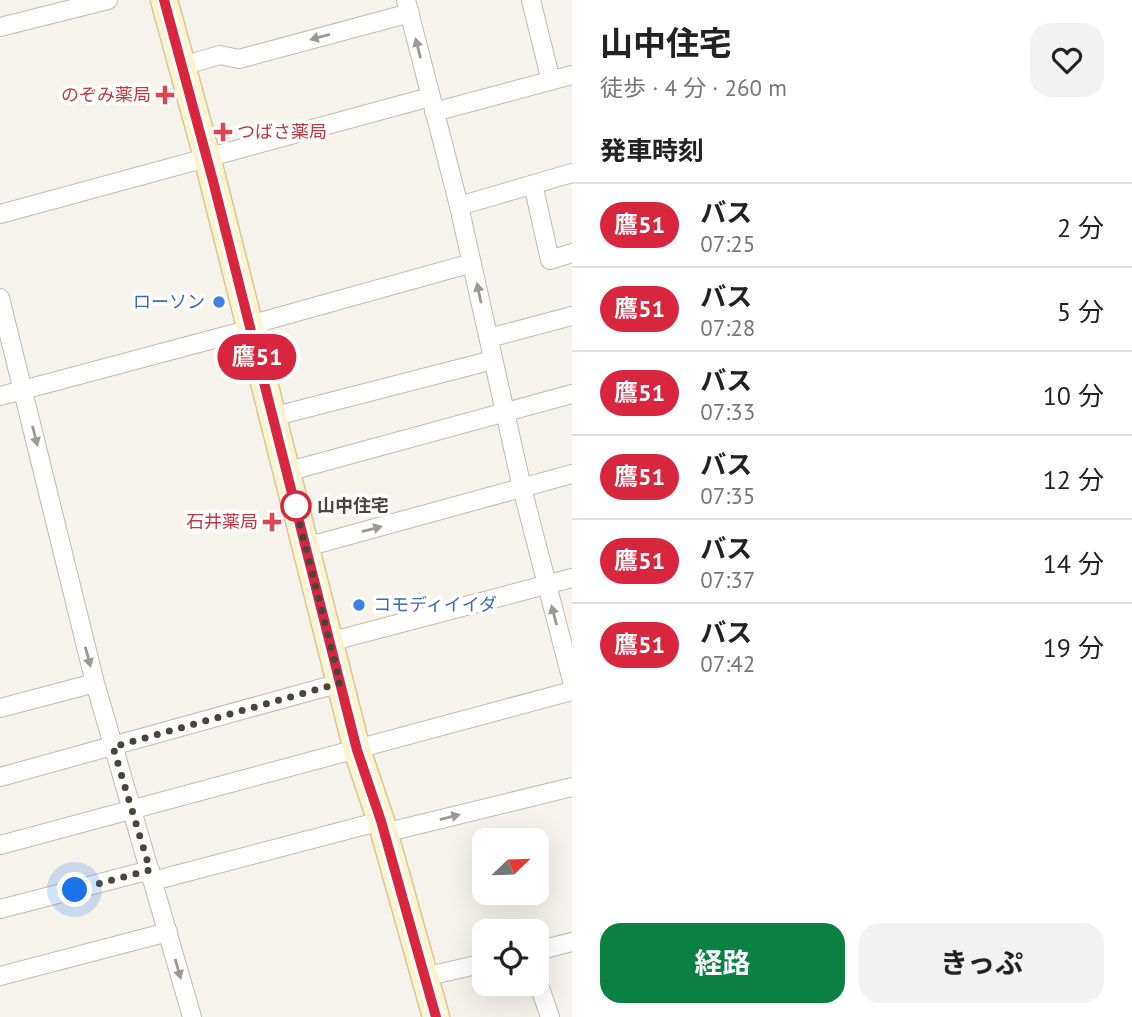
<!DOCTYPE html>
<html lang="ja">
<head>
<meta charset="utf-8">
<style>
	:root { --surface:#fff; --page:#f2f2f2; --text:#222; --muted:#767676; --line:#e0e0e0; --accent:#0b8043 }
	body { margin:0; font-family:"PT Sans","Noto Sans JP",sans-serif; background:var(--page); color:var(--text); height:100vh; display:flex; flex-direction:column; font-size:26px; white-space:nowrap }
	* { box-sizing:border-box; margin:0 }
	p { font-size:23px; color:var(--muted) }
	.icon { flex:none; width:38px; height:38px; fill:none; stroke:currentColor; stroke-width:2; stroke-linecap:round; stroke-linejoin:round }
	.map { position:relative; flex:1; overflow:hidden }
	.sheet { display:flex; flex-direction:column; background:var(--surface); width:560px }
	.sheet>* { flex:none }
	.badge { padding:0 14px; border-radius:23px; font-size:24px; line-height:46px }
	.needle { width:46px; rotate:67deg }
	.buttons { position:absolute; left:472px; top:828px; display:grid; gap:14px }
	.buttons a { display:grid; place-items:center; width:77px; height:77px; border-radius:14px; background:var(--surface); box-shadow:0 7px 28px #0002; font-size:35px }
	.you { position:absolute; width:35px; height:35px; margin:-18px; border:5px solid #fff; border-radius:50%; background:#1a73e8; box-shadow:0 0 0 10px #1a73e833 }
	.map>.badge { position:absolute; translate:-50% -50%; box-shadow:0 0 0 4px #fff }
	h2 { padding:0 28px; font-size:26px; line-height:63px }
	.round { display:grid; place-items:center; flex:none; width:74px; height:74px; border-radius:21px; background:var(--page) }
	.headline { display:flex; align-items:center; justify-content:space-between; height:119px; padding:0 28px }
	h1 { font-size:33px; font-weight:700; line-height:52px }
	.button { display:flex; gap:14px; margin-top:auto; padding:14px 28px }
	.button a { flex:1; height:80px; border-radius:21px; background:var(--accent); color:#fff; font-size:28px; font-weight:700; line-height:80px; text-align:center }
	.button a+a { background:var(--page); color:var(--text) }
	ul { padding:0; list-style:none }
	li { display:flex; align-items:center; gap:21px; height:84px; padding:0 28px; border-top:2px solid var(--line) }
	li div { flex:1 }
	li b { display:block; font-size:26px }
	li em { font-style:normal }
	li .badge { min-width:77px; font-weight:700; text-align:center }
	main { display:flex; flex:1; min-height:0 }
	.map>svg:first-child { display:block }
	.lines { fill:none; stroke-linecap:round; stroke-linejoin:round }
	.street-casing { stroke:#c2bbae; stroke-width:20 }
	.secondary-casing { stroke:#d6c79b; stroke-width:29 }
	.street { stroke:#fff; stroke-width:18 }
	.secondary { stroke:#fff3cd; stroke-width:26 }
	.oneway { fill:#9c9892 }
	.line-casing { stroke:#fff; stroke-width:16 }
	.line { stroke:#d7263d; stroke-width:10 }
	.walk { stroke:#4b4439; stroke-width:7; stroke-dasharray:0 12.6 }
	.health-dot { fill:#e0444e; stroke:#fff; stroke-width:2.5 }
	.shop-dot { fill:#3f7fe0; stroke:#fff; stroke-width:2.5 }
	.stop-dot { fill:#fff; stroke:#d7263d; stroke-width:3.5 }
	.labels { text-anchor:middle; stroke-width:7; stroke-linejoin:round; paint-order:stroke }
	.health-label { font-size:18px; fill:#be3a42; stroke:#fff; text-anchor:end }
	.shop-label { font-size:18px; fill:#366cbe; stroke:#fff; text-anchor:end }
	.stop-label { font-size:18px; font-weight:bold; fill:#4b4439; stroke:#fff; text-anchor:start }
</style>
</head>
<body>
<main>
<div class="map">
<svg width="572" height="1017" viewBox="0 0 572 1017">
	<rect width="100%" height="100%" fill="#f6f3ec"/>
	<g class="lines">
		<defs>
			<path id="street" d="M406,0L459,206L522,488L572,681
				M531,0L551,81
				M0,27L108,0
				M182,66L220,55L239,59L410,13
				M434,112L572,75
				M533,184L550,260L572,253
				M459,206L572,173
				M0,214L430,97
				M0,298L95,683L192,1017
				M489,338L572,316
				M0,396L240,332L264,321L472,263
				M272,417L493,360
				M286,472L572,394
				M306,547L572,474
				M329,642L572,578
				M0,708L95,683
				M0,777L340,683
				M384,833L572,787
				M0,845L572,691
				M153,881L381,821
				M0,909L150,870
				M537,951L572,942
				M0,976L168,932
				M424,977L485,963
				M537,979L550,1017"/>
			<path id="secondary" d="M164,0L207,157L357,750L381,821L436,1017"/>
		</defs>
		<use href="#street" class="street-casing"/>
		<use href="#secondary" class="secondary-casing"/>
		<use href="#street" class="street"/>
		<use href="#secondary" class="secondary"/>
	</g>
	<defs><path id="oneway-solid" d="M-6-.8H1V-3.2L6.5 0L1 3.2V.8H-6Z" transform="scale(1.75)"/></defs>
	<g class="oneway">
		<use href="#oneway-solid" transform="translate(320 37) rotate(165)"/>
		<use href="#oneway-solid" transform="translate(418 48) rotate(-104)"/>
		<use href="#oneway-solid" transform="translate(479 293) rotate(-102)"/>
		<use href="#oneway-solid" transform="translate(35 436) rotate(76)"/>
		<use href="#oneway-solid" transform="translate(372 529) rotate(-15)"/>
		<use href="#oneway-solid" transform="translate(554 615) rotate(-105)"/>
		<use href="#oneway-solid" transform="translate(88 657) rotate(75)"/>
		<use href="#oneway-solid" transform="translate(450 817) rotate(-14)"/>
		<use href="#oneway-solid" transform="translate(178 969) rotate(74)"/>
	</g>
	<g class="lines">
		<defs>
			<path id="line" d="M164,0L213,181L357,750L381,821L436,1017"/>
		</defs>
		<use href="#line" class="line-casing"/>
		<use href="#line" class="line"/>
		<path class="walk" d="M75,890L150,870L113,747L340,683L293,497L296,506"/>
	</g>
	<g class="health-dot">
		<path d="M161.5 84.5h7v7h7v7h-7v7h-7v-7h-7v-7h7z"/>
		<path d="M219.5 121.5h7v7h7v7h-7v7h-7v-7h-7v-7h7z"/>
		<path d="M268.5 511.5h7v7h7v7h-7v7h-7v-7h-7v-7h7z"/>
	</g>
	<g class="shop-dot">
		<circle cx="219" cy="302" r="7"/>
		<circle cx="359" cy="605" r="7"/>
	</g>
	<circle class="stop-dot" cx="296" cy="506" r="14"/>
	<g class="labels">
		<g class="health-label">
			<text x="151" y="101">のぞみ薬局</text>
			<text x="237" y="138" text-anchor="start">つばさ薬局</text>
			<text x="258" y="528">石井薬局</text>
		</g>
		<g class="shop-label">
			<text x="205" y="308">ローソン</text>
			<text x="373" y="611" text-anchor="start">コモディイイダ</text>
		</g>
		<g class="stop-label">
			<text x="317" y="512">山中住宅</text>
		</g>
	</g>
</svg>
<div class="buttons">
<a><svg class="needle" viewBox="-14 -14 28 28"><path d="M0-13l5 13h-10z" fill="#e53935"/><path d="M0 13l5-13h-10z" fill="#767676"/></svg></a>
<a><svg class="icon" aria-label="locate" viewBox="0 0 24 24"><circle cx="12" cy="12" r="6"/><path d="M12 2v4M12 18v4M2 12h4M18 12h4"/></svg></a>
</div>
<div class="you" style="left:75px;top:890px"></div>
<b class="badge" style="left:257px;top:357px;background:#d7263d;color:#fff">鷹51</b>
</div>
<section class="sheet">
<div class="headline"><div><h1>山中住宅</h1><p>徒歩 · 4 分 · 260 m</p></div><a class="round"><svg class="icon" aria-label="heart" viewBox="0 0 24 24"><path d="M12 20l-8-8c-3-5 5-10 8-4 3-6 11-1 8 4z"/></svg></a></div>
<h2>発車時刻</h2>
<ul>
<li><span class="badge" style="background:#d7263d;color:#fff">鷹51</span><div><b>バス</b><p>07:25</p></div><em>2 分</em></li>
<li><span class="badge" style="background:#d7263d;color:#fff">鷹51</span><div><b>バス</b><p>07:28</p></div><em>5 分</em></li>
<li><span class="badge" style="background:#d7263d;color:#fff">鷹51</span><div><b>バス</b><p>07:33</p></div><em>10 分</em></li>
<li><span class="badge" style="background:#d7263d;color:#fff">鷹51</span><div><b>バス</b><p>07:35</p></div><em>12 分</em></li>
<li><span class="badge" style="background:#d7263d;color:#fff">鷹51</span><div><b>バス</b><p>07:37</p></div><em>14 分</em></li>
<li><span class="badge" style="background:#d7263d;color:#fff">鷹51</span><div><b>バス</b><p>07:42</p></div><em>19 分</em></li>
</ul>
<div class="button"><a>経路</a><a>きっぷ</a></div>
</section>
</main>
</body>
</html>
